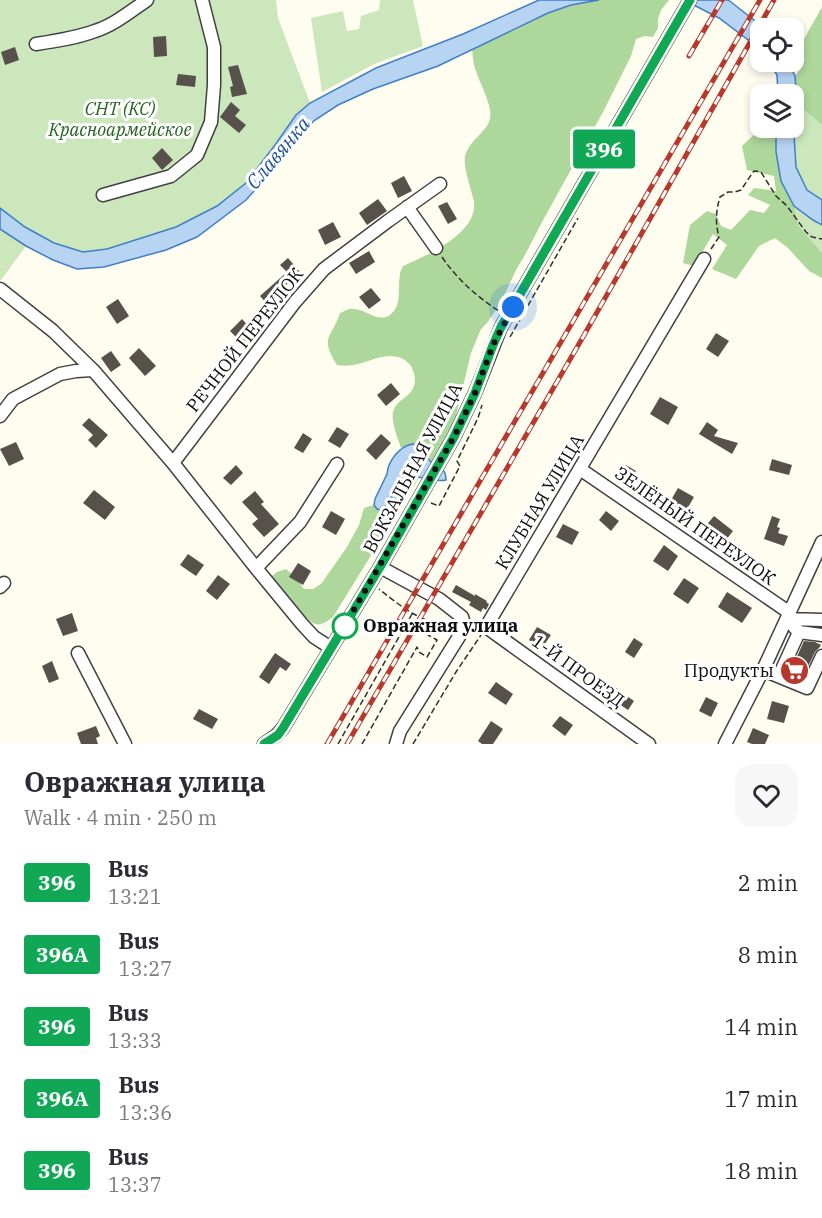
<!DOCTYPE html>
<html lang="en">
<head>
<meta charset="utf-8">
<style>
	:root { --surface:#fff; --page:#f7f7f7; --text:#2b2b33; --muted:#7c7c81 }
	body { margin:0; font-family:"IBM Plex Serif",serif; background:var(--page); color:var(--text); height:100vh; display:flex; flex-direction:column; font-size:22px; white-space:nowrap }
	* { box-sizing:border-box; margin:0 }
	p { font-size:20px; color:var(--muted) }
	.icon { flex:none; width:33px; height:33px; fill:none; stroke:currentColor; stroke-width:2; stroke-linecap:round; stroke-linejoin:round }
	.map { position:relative; height:744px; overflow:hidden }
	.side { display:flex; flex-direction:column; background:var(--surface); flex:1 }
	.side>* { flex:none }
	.badge { padding:0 12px; border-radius:4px; font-size:21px; line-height:39px }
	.tools { position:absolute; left:750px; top:18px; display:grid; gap:12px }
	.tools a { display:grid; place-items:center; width:54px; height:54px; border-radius:12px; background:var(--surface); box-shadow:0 3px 9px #0003; font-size:30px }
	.you { position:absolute; width:30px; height:30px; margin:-15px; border:4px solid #fff; border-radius:50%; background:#1a73e8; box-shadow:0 0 0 9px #1a73e833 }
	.map>.badge { position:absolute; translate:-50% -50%; box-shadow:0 0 0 3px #fff }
	.round { display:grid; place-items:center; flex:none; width:63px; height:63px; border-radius:18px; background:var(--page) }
	.overview { display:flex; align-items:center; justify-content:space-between; height:102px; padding:0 24px }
	h1 { font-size:28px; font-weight:700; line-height:45px }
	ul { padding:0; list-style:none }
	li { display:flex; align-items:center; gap:18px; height:72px; padding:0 24px }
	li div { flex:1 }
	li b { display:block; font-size:22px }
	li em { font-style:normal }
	li .badge { min-width:66px; font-weight:700; text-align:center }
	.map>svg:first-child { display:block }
	.green { fill:#cce7bb }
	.forest { fill:#aed79b }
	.water { fill:#b7d4f3; stroke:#417fc6; stroke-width:1.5 }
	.building { fill:#56514b }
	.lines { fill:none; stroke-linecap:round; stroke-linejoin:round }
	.minor-casing { stroke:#414141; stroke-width:15 }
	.path { stroke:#303030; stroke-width:1.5; stroke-dasharray:6 3; stroke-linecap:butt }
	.minor { stroke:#fff; stroke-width:12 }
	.rail-casing { stroke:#b7392d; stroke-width:5 }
	.rail { stroke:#fff; stroke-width:3; stroke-dasharray:9; stroke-linecap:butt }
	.line-casing { stroke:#fff; stroke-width:14 }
	.line { stroke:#10a855; stroke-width:9 }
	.walk { stroke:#0e0e0e; stroke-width:6; stroke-dasharray:0 10.8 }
	.stop-dot { fill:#fff; stroke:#10a855; stroke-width:3 }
	.labels { text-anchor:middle; stroke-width:6; stroke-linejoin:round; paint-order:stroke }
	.park-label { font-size:18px; font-style:italic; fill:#266221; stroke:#fff }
	.street-label { font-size:18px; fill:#0e0e0e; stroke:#fff }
	.stop-label { font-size:18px; font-weight:bold; fill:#0e0e0e; stroke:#fff; text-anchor:start }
	.poi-label { font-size:18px; fill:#0e0e0e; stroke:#fff; text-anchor:end }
	.water-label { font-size:20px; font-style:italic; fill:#1d5299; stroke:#fff }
</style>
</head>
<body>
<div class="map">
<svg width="822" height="744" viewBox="0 0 822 744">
	<rect width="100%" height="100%" fill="#fefdef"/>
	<path class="green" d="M0,0H276L278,18L310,103L296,115L275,145L246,183L217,206L176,227L107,249L83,252L54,243L25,227L0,208Z
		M380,0H413L423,46L374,64L322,92L311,18L343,11L347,31L359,29L361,16L379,10Z
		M797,104L822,125V200C817,197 810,194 806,189C789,166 794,130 797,104Z
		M794,206L813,220L822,225V253L798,225Z
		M0,229L26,246L1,280H0Z"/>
	<path class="forest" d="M599,0H669L661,10L658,19V28L653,37L645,36L636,39L631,56L603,112L542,222L525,255L517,268L500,304L487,323L481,329L471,353L455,420L431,463L421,445L412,444L401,448C398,438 391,423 393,412C397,397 415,398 415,379C415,375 413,370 411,366C407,360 399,356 391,356C372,356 358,369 337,365C319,337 332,338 340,313C341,313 348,309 349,309C364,306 376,324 390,315C403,305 397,288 400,275C400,271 402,269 403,266C426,256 478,233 474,202C472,191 463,168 465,157C468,141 487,132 490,119C493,106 480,84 476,71C473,64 473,56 472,49L548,13L571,5Z
		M822,7V125L797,104L795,76L803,66L804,39Z
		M761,128H776V152L781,181L794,206L798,225L822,253V278L809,271L788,248L775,238L759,246L736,279L712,269L727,245L713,234L694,266L683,263L690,225L707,211L716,214L721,226L731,230L750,210L764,213L770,205L748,195L754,188L776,191L774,176L747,170L742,146Z
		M420,476L333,617C328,621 321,626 315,624C306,621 277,586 272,576L277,572L286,569L293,575L304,589H313L321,584L347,547L359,525L364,508L374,505L375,507L391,494L397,484L405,480L408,477Z"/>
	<path class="water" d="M539,0H599L571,5L548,13L438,66L373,89L338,105L315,120L298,136L265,179L246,200L197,237L166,250L104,267L77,269L53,260L26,246L0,229V208L25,227L54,243L83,252L107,249L176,227L217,206L246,183L275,145L296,115L310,103L376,68L463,34Z
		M684,0H728L731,2L764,28H760V49L719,18Z
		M769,62H788L795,76L797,104L794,135L796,167L807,190L822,200V225L813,220L794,206L781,181L776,152V128H794V94H778L777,75Z
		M412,444L421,445C425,450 426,458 431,462C439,469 446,467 446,480C433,483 423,475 408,477C405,481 399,481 396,485C392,489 393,494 391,499C389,503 384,507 381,510L377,509L374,505L375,499L387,474C388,461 399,447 412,444Z"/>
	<path class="building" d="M166,36L167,56L154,57L153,37Z
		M15,47L19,60L5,65L1,52Z
		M238,65L247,94L232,97L230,87L233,86L228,67Z
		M178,74L196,76L195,87L176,85Z
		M231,102L240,110L235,116L246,125L239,133L220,117Z
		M162,148L173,160L162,170L152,158Z
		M404,176L412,191L398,198L391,183Z
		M378,199L387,211L367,225L359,213Z
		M447,202L457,219L448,224L438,206Z
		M333,222L341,237L325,245L318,230Z
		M369,251L375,262L356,274L349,263Z
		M288,258L300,272L283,288L284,290L268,305L260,296L287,272L280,265Z
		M371,288L381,300L369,309L359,297Z
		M118,299L129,316L117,324L106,307Z
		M242,319L255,333L243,344L230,331Z
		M716,333L729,341L718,357L706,349Z
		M139,348L156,366L145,376L129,358Z
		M111,351L121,365L111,372L101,358Z
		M391,383L400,394L386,406L377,395Z
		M660,397L678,407L668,425L650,414Z
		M89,418L108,435L96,448L88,440L93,435L82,425Z
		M707,422L718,430L714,436L738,443L732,454L699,434Z
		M337,427L349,434L340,448L328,441Z
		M303,433L312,439L303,453L294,448Z
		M381,434L391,443L376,460L366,450Z
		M16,442L24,459L9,466L0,449Z
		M772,459L792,465L789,475L769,470Z
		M236,465L243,473L231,485L223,478Z
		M626,465L636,471L626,486L616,480Z
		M678,488L694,497L683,516L667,507Z
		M94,490L115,507L105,520L83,503Z
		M255,491L264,502L261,504L279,524L264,537L252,524L258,519L242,502Z
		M331,511L345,519L336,535L322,527Z
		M606,511L619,521L611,531L599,520Z
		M714,516L733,531L723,544L704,528Z
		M772,516L780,519L777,527L780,528L778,533L788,536L784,546L764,539Z
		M563,524L579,532L572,545L556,537Z
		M664,545L678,556L668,571L653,561Z
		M188,554L204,565L196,576L180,565Z
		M298,563L311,571L303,585L289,577Z
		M218,575L230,584L217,600L206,591Z
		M684,578L699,588L688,604L673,594Z
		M456,585L475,596V594L487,601L486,602L489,604L486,610L483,608L481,612L469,605L471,602L452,592Z
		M727,592L752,608L742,623L718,607Z
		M72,613L78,631L63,636L56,619Z
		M537,627L551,635L542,648L529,640Z
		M634,638L643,644L634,658L625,652Z
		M804,641L815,642L821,645L819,648L815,652L803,677L790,672Z
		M275,653L291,664L286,671L280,667L269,684L259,677Z
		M52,661L59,679L49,683L42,666Z
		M496,682L513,694L506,705L488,693Z
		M610,684L618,689V690L634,701L628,710L612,699L610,702L602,696Z
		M706,697L718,703L711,717L699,711Z
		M772,701L789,706L784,723L767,719Z
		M199,709L218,719L212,729L193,719Z
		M560,716L573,725L565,736L552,726Z
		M491,721L503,729L493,744H482L478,741Z
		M96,726L100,736L96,738L98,744H81L77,733Z
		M753,728L769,735L765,744H752L747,742Z"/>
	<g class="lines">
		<defs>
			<path id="minor" d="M36,44C56,41 76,38 95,31C114,25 131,11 147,0
				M103,195L171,176L197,155L211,122L214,85V47L202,0
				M407,207L436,248
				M0,289L53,331L93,370L173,463L256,568L302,624L314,637L331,648
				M0,416L13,399L60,374L76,371L93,370
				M173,463L295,302L324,269L388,221L440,184
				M580,469L790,613
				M380,567L439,599L462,617L465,627
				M256,568L300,522L337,464
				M0,587L4,583
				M787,619L822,620
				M486,627L704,259
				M486,627L649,744
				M794,627L799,632L822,635
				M78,653L125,744
				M763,670L807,688L822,656
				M779,676L799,632
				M264,744L277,735L283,728L380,567L454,437L475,393L501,327L690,0
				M396,744L400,731L465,627
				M725,744L763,670L822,542"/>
		</defs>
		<use href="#minor" class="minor-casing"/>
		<path class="path" d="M711,249L719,237C715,222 716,211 720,197L728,192H735L741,190L753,172L755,171L761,172L776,196L787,206L806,232L812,237L822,239
			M442,257C457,279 476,296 499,311
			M510,337L578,218
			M431,503L439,506L460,466L457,461L478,418L482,405
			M338,744L412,614
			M362,744L417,647L419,652L427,657L437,640L428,635L435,625C427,620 419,617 412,613C400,606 389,597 379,589
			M413,744L456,672L481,635"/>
		<use href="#minor" class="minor"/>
		<defs>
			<path id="rail" d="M689,56L722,0
				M327,744L760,0
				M347,744L583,337L774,0"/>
		</defs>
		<use href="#rail" class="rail-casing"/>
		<use href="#rail" class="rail"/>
	</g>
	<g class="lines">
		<defs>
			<path id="line" d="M264,744L278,735L283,728L380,567L454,437L475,393L493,345L501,327L690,0"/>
		</defs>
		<use href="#line" class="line-casing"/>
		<use href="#line" class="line"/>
		<path class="walk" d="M345,626L344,627L454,437L475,393L493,345L513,307"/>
	</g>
	<defs>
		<symbol id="supermarket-disc" viewBox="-11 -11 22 22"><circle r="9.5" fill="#b7392d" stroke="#fff"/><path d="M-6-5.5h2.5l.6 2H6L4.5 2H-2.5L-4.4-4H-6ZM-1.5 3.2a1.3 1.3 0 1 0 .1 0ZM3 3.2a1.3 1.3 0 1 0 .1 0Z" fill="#fff"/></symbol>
	</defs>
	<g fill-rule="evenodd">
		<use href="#supermarket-disc" x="778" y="654" width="33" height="33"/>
	</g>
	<circle class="stop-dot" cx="345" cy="626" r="12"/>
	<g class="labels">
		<g class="park-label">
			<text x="120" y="115">СНТ (КС)<tspan x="120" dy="21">Красноармейское</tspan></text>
		</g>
		<g class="street-label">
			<text transform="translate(245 340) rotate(-52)" y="6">РЕЧНОЙ ПЕРЕУЛОК</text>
			<text transform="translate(413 468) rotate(-62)" y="6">ВОКЗАЛЬНАЯ УЛИЦА</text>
			<text transform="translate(540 502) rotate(-59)" y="6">КЛУБНАЯ УЛИЦА</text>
			<text transform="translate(695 526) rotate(35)" y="6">ЗЕЛЁНЫЙ ПЕРЕУЛОК</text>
			<text transform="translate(578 671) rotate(36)" y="6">1-Й ПРОЕЗД</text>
		</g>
		<g class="stop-label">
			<text x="363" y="632">Овражная улица</text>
		</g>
		<g class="poi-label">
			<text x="774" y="677">Продукты</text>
		</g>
		<g class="water-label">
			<text transform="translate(278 153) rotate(-50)" y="7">Славянка</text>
		</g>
	</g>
</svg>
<div class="tools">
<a><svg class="icon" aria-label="locate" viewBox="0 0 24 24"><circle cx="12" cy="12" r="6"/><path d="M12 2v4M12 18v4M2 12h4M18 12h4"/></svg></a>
<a><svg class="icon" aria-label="layers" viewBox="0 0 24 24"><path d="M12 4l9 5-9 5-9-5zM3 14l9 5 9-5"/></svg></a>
</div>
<div class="you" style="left:513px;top:307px"></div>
<b class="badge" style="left:604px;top:149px;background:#10a855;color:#fff">396</b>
</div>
<section class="side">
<div class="overview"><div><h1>Овражная улица</h1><p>Walk · 4 min · 250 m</p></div><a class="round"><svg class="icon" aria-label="heart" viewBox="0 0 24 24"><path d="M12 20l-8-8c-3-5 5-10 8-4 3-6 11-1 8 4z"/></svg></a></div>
<ul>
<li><span class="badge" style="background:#10a855;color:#fff">396</span><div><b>Bus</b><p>13:21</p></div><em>2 min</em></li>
<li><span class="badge" style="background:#10a855;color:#fff">396А</span><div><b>Bus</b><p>13:27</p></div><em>8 min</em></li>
<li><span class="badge" style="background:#10a855;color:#fff">396</span><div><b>Bus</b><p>13:33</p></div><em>14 min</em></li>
<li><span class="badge" style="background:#10a855;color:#fff">396А</span><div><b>Bus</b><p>13:36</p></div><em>17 min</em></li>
<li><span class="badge" style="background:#10a855;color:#fff">396</span><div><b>Bus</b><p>13:37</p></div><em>18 min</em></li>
</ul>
</section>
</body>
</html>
